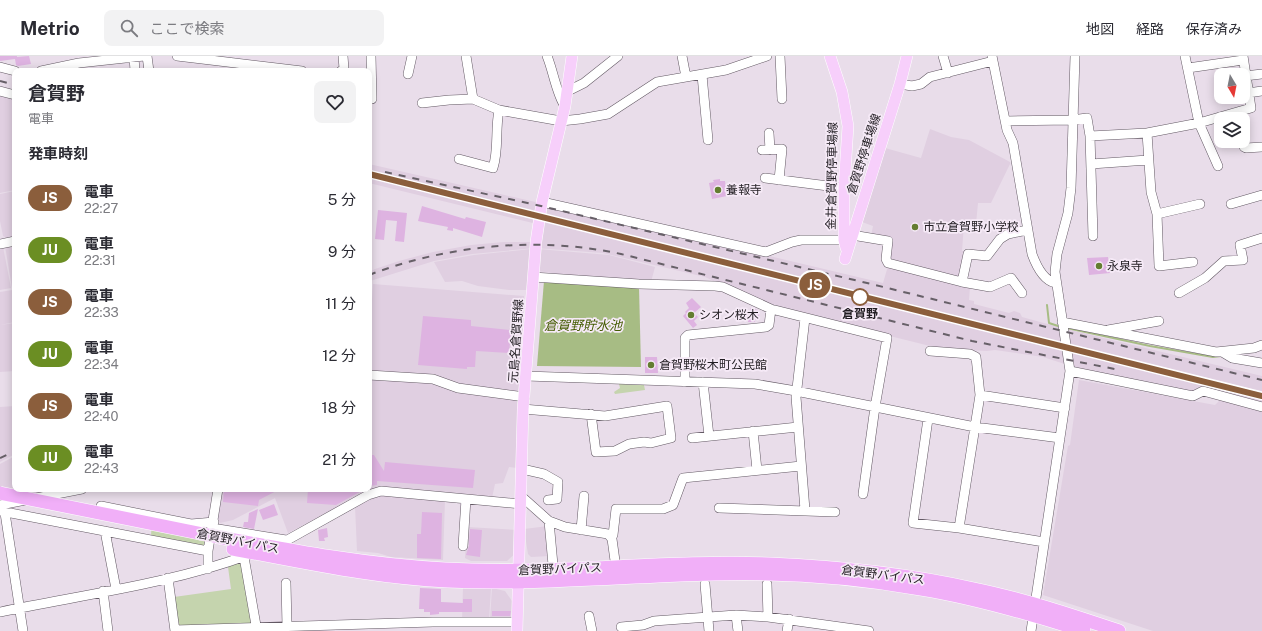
<!DOCTYPE html>
<html lang="ja">
<head>
<meta charset="utf-8">
<style>
	:root { --surface:#fff; --page:#f2f2f3; --text:#2b2b33; --muted:#7c7c81; --line:#e1e1e2 }
	body { margin:0; font-family:"Public Sans","Noto Sans JP",sans-serif; background:var(--page); color:var(--text); height:100vh; display:flex; flex-direction:column; font-size:15px; white-space:nowrap }
	* { box-sizing:border-box; margin:0 }
	p { font-size:13px; color:var(--muted) }
	.icon { flex:none; width:22px; height:22px; fill:none; stroke:currentColor; stroke-width:2; stroke-linecap:round; stroke-linejoin:round }
	.map { position:relative; flex:1; overflow:hidden }
	.panel { position:absolute; left:12px; top:12px; width:360px; height:424px; display:flex; flex-direction:column; background:var(--surface); border-radius:8px; box-shadow:0 2px 10px #0003 }
	.panel>* { flex:none }
	.badge { padding:0 8px; border-radius:13px; font-size:14px; line-height:26px }
	.needle { width:26px; rotate:170deg }
	.controls { position:absolute; left:1214px; top:12px; display:grid; gap:8px }
	.controls a { display:grid; place-items:center; width:36px; height:36px; border-radius:8px; background:var(--surface); box-shadow:0 2px 10px #0003; font-size:20px }
	.map>.badge { position:absolute; translate:-50% -50%; box-shadow:0 0 0 2px #fff }
	h2 { padding:0 16px; font-size:15px; line-height:36px }
	.round { display:grid; place-items:center; flex:none; width:42px; height:42px; border-radius:8px; background:var(--page) }
	.head { display:flex; align-items:center; justify-content:space-between; height:68px; padding:0 16px }
	h1 { font-size:19px; font-weight:700; line-height:30px }
	ul { padding:0; list-style:none }
	li { display:flex; align-items:center; gap:12px; height:52px; padding:0 16px }
	li div { flex:1 }
	li b { display:block; font-size:15px }
	li em { font-style:normal }
	li .badge { min-width:44px; font-weight:700; text-align:center }
	header { display:flex; align-items:center; gap:24px; box-sizing:border-box; height:56px; padding:0 20px; background:var(--surface); border-bottom:1px solid var(--line) }
	header strong { font-size:19px }
	nav { display:flex; gap:22px; margin-inline-start:auto; font-size:14px }
	.search { width:280px; height:36px; background:var(--page); display:flex; align-items:center; gap:10px; box-sizing:border-box; padding:0 14px; border-radius:8px; color:var(--muted); font-size:15px }
	.map>svg:first-child { display:block }
	.built { fill:#e0cfe1 }
	.green { fill:#c5d4ae }
	.water { fill:#a7bc84 }
	.lines { fill:none; stroke-linecap:round; stroke-linejoin:round }
	.stream { stroke:#a7bc84; stroke-width:2 }
	.building { fill:#deb3e1 }
	.minor-casing { stroke:#635964; stroke-width:10 }
	.major-casing { stroke:#fff; stroke-width:12 }
	.highway-casing { stroke:#fff; stroke-width:14 }
	.minor { stroke:#fff; stroke-width:9 }
	.major { stroke:#f7cffb; stroke-width:11 }
	.highway { stroke:#f1aff8; stroke-width:13 }
	.rail { stroke:#676068; stroke-width:2; stroke-dasharray:7 7; stroke-linecap:butt }
	.highway-bridge-casing { stroke:#fff; stroke-width:14; stroke-linecap:butt }
	.highway-bridge { stroke:#f1aff8; stroke-width:13 }
	.line-casing { stroke:#fff; stroke-width:9 }
	.line { stroke:#8b5e3c; stroke-width:6 }
	.poi-dot { fill:#647d31; stroke:#f6eaf7; stroke-width:1.5 }
	.stop-dot { fill:#fff; stroke:#8b5e3c; stroke-width:2 }
	.labels { text-anchor:middle; stroke-width:3.5; stroke-linejoin:round; paint-order:stroke }
	.street-label { font-size:12px; fill:#211d22; stroke:#f6eaf7 }
	.poi-label { font-size:12px; fill:#211d22; stroke:#f6eaf7; text-anchor:start }
	.stop-label { font-size:12px; font-weight:bold; fill:#211d22; stroke:#f6eaf7 }
	.water-label { font-size:13px; font-style:italic; fill:#445c02; stroke:#f6eaf7 }
</style>
</head>
<body>
<header>
<strong>Metrio</strong>
<div class="search"><svg class="icon" aria-label="search" viewBox="0 0 24 24"><circle cx="10" cy="10" r="6"/><path d="M15 15l6 6"/></svg>ここで検索</div>
<nav><a>地図</a><a>経路</a><a>保存済み</a></nav>
</header>
<div class="map">
<svg width="1262" height="575" viewBox="0 0 1262 575">
	<rect width="100%" height="100%" fill="#e9ddea"/>
	<path class="built" d="M0,39L15,42V134L0,137Z
		M930,73L951,81L969,84L1010,106V108L991,147H978L976,168H964L962,195H964L961,221L890,205V183L871,180L873,170L862,166L885,92L921,102Z
		M369,108L698,183L883,227L888,210L970,231L969,244L974,245V248L1009,257L1014,255L1020,257L1022,261L1062,272L1262,320V348L1191,337L1074,311L1043,301L995,294L987,295L944,293L926,289L769,250L705,221L603,197L535,192L472,198L434,205L370,225L369,234V216L375,213L399,205L433,196L471,189L504,186H536L541,169L369,127Z
		M15,135V180L6,182L3,180L0,165V138Z
		M15,188V231L12,232L5,190Z
		M0,191H3L11,232L0,234Z
		M531,193L529,234H509L478,230L462,225L445,226L434,206L474,199Z
		M538,193L609,199L655,211L651,226L597,223L537,215Z
		M373,228L524,240L520,336L476,332L468,329L369,317V287Z
		M12,234L15,247V266L0,269V236Z
		M15,267V315L0,316V269Z
		M369,322L432,324L518,343L517,412L509,411L503,427L495,428L492,442L372,433L288,477L275,442L233,464L220,467L217,462L221,433H369Z
		M1079,324L1215,349L1220,344L1262,353V575H1153L1043,539L1068,390L1070,389Z
		M15,350V398L0,406V351Z
		M15,400V433H66L36,439L0,432V408Z
		M381,439L445,444L443,504L391,501L378,497L357,495L355,450L370,441Z
		M548,470L550,500L531,501L528,498L524,473Z
		M467,471L518,474L517,496L507,505H471L465,502Z
		M463,532L491,533L489,564L462,565Z
		M492,532L505,535L512,545L513,563L490,564Z"/>
	<path class="green" d="M619,328L644,329L645,334L615,338L614,336L620,332Z
		M152,463L208,469L204,491L151,480Z
		M238,507L243,508L253,567L180,570L177,567L174,541L231,533L228,511Z"/>
	<path class="water" d="M544,225L639,231L641,311L537,310Z"/>
	<g class="lines">
		<path class="stream" d="M1047,249L1049,267L1061,271
			M1067,272L1150,290L1213,301L1221,300"/>
	</g>
	<path class="building" d="M0,0H17V1L29,0L31,8L18,10L16,9L15,3L0,5Z
		M720,123V125H725L727,140L712,143L709,127L714,126L713,124Z
		M422,150L465,163L466,161L486,166L482,181L453,172V175L447,174L448,171L418,165Z
		M378,154L407,157L404,186L395,185L397,165L386,164L384,184L375,183Z
		M1108,201L1110,217L1089,219L1087,202Z
		M692,242L701,251L694,257L698,261L694,265L697,269L693,272L683,260L686,257L689,260L685,256L689,252L686,247Z
		M750,252L758,254V257H759V262L755,264V266H748L749,256H750Z
		M423,260L471,264V270L511,274L509,297L476,295L475,311H467V313L418,309Z
		M645,301H657L658,317H645Z
		M369,399H374L384,415L385,406L475,414L473,432L377,425V429L369,430Z
		M224,433H280L259,444L258,450L223,446Z
		M308,433H365L336,449L307,447Z
		M274,448L278,459L263,464L259,454Z
		M258,453L254,473L243,471L244,466H248L249,457Z
		M422,456L442,457L441,503L417,502V478H421Z
		M327,472L328,481L324,482L325,485H319L318,474Z
		M470,473L482,474L480,501L466,499L469,490Z
		M420,532L441,533V546L463,547V543H472V556H439V558L430,559V556H424V553H419Z
		M492,555H511L510,560H492Z"/>
	<g class="lines">
		<defs>
			<path id="minor" d="M147,0L149,15
				M177,0L302,15
				M371,0L372,43
				M466,0L473,43L499,54L561,65L580,63L608,58L657,26L726,14L767,0
				M547,0C553,14 557,40 565,50
				M682,0L686,21
				M780,0L782,43
				M943,0L948,17
				M992,0L1007,74L1013,87L1032,198C1036,209 1043,224 1055,227
				M1185,0L1199,67L1218,110
				M134,1L135,15
				M0,11L15,15
				M1188,12L1243,4
				M41,15L79,7L144,0
				M341,15L344,13L343,0
				M408,18L412,0
				M702,19L708,84
				M1245,20L1262,18
				M900,28L912,30L921,28L930,21L993,5
				M0,35L15,39
				M568,35L584,27L618,0
				M1248,37L1262,35
				M422,47L449,44L473,43
				M1006,65L1072,64L1087,62L1090,80L1093,180
				M769,77L770,94
				M1147,77L1151,136L1157,158L1159,210L1193,206
				M1090,80L1147,77L1199,67L1251,52L1243,0
				M1242,85L1244,91L1246,92L1262,91
				M762,94L782,93L779,124
				M459,103L493,112C499,93 495,74 499,54
				M1091,108L1148,104
				M765,122L844,132
				M542,146L766,196L792,186L801,184H844
				M1231,148L1262,139
				M1157,158L1200,148
				M852,179L888,185L886,203L888,207L962,226L968,198L987,200L1000,183L1008,178L1027,174
				M0,188L15,185
				M533,221L639,228L715,230L723,231L771,253L887,282L875,351L863,438
				M962,226L990,231L1011,222L1022,237
				M1179,237L1205,222L1224,205L1243,204L1240,189L1262,182
				M805,262L796,341L805,454
				M1062,266L1216,296L1254,292L1262,289
				M1108,274L1159,265
				M1222,296L1232,302L1262,307
				M1070,315L1193,340L1203,335L1262,351
				M369,319L433,323L458,332L525,341
				M526,320L755,328L796,335L975,371L1060,382
				M685,326V282L688,279L766,271L769,269L771,253
				M703,326L709,380
				M980,339L1065,352
				M523,353L605,360L667,350L671,382L651,387L644,386L629,388L615,395L596,396L591,358
				M928,363L913,467L959,472L980,339L976,301L970,298L930,295
				M753,375L757,414
				M692,382L798,371
				M522,413L544,418L558,426L557,443L548,444
				M521,440L549,465L565,471L608,478L612,483L616,512
				M0,449L82,433
				M101,450L191,468L214,466
				M719,452L835,456
				M0,455L208,495
				M5,457L23,575
				M549,465L553,509
				M212,472L286,484
				M959,472L1044,486
				M581,474L584,440
				M105,475L116,533
				M611,480L613,479L616,453H663L673,449L683,422L801,410
				M282,487L368,439L381,435L521,448
				M463,490L466,443
				M244,501L257,575
				M208,513V495L218,433
				M168,522L175,575
				M286,527L287,570
				M705,528L709,575
				M767,528L768,561
				M103,535L108,575
				M0,556C81,539 170,528 248,499
				M736,559L738,575
				M589,560L592,575
				M621,571L643,569L654,565L736,559L768,561L869,575
				M175,574L433,566H518
				M787,575L789,563
				M1031,575L1070,315L1055,216L1057,198L1068,157L1071,132L1075,0"/>
			<path id="major" d="M830,0L842,36L848,70L844,132V184L846,192
				M845,203L900,28L907,0
				M517,575L523,353L536,186L542,146L565,50L572,0"/>
			<path id="highway" d="M218,481C293,495 368,509 445,513C553,519 661,504 770,508C838,511 907,518 974,533C1023,543 1071,559 1119,575
				M233,493C304,506 375,522 447,525C536,529 625,520 714,518C783,516 853,521 921,533C977,542 1031,558 1084,575"/>
		</defs>
		<use href="#minor" class="minor-casing"/>
		<use href="#major" class="major-casing"/>
		<use href="#highway" class="highway-casing"/>
		<use href="#minor" class="minor"/>
		<use href="#major" class="major"/>
		<use href="#highway" class="highway"/>
		<path class="rail" d="M0,25L15,29
			M385,116L541,150L867,227L1262,324
			M369,118L1262,340
			M369,219C447,189 539,180 621,198L972,285L1120,314
			M0,402L15,395"/>
		<defs>
			<path id="highway-bridge" d="M0,437L218,481"/>
		</defs>
		<use href="#highway-bridge" class="highway-bridge-casing"/>
		<use href="#highway-bridge" class="highway-bridge"/>
	</g>
	<g class="lines">
		<defs>
			<path id="line" d="M369,118L1262,340"/>
		</defs>
		<use href="#line" class="line-casing"/>
		<use href="#line" class="line"/>
	</g>
	<g class="poi-dot">
		<circle cx="718" cy="134" r="4"/>
		<circle cx="915" cy="171" r="4"/>
		<circle cx="1099" cy="210" r="4"/>
		<circle cx="691" cy="259" r="4"/>
		<circle cx="651" cy="309" r="4"/>
	</g>
	<circle class="stop-dot" cx="860" cy="241" r="8"/>
	<g class="labels">
		<g class="street-label">
			<text transform="translate(864 98) rotate(-72)" y="4">倉賀野停車場線</text>
			<text transform="translate(832 120) rotate(-89)" y="4">金井倉賀野停車場線</text>
			<text transform="translate(516 285) rotate(-86)" y="4">元島名倉賀野線</text>
			<text transform="translate(238 485) rotate(11)" y="4">倉賀野バイパス</text>
			<text transform="translate(560 513) rotate(-2)" y="4">倉賀野バイパス</text>
			<text transform="translate(883 519) rotate(7)" y="4">倉賀野バイパス</text>
		</g>
		<g class="poi-label">
			<text x="726" y="138">養報寺</text>
			<text x="923" y="175">市立倉賀野小学校</text>
			<text x="1107" y="214">永泉寺</text>
			<text x="699" y="263">シオン桜木</text>
			<text x="659" y="313">倉賀野桜木町公民館</text>
		</g>
		<g class="stop-label">
			<text x="860" y="262">倉賀野</text>
		</g>
		<g class="water-label">
			<text x="583" y="274">倉賀野貯水池</text>
		</g>
	</g>
</svg>
<div class="controls">
<a><svg class="needle" viewBox="-14 -14 28 28"><path d="M0-13l5 13h-10z" fill="#e53935"/><path d="M0 13l5-13h-10z" fill="#7c7c81"/></svg></a>
<a><svg class="icon" aria-label="layers" viewBox="0 0 24 24"><path d="M12 4l9 5-9 5-9-5zM3 14l9 5 9-5"/></svg></a>
</div>
<b class="badge" style="left:815px;top:229px;background:#8b5e3c;color:#fff">JS</b>
<section class="panel">
<div class="head"><div><h1>倉賀野</h1><p>電車</p></div><a class="round"><svg class="icon" aria-label="heart" viewBox="0 0 24 24"><path d="M12 20l-8-8c-3-5 5-10 8-4 3-6 11-1 8 4z"/></svg></a></div>
<h2>発車時刻</h2>
<ul>
<li><span class="badge" style="background:#8b5e3c;color:#fff">JS</span><div><b>電車</b><p>22:27</p></div><em>5 分</em></li>
<li><span class="badge" style="background:#6b8e23;color:#fff">JU</span><div><b>電車</b><p>22:31</p></div><em>9 分</em></li>
<li><span class="badge" style="background:#8b5e3c;color:#fff">JS</span><div><b>電車</b><p>22:33</p></div><em>11 分</em></li>
<li><span class="badge" style="background:#6b8e23;color:#fff">JU</span><div><b>電車</b><p>22:34</p></div><em>12 分</em></li>
<li><span class="badge" style="background:#8b5e3c;color:#fff">JS</span><div><b>電車</b><p>22:40</p></div><em>18 分</em></li>
<li><span class="badge" style="background:#6b8e23;color:#fff">JU</span><div><b>電車</b><p>22:43</p></div><em>21 分</em></li>
</ul>
</section>
</div>
</body>
</html>
